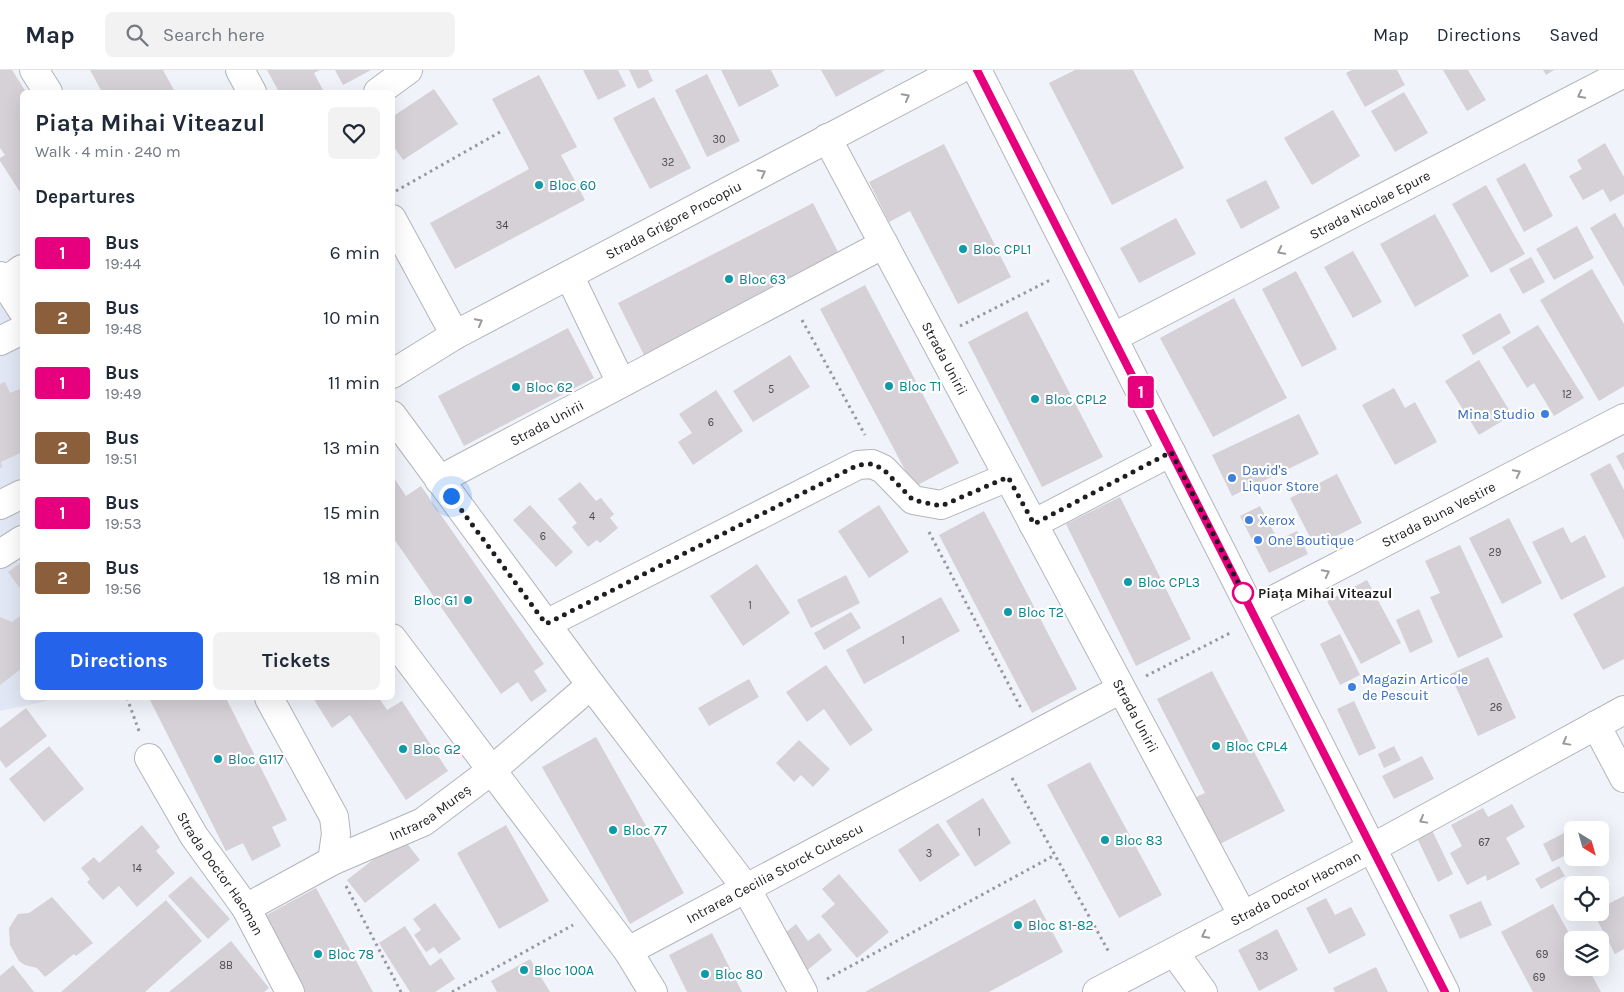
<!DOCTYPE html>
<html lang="en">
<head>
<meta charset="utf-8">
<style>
	:root { --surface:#fff; --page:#f2f2f3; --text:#1f2937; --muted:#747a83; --line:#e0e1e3; --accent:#2563eb }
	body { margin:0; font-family:Karla,sans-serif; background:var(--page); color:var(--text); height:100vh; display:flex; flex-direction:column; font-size:19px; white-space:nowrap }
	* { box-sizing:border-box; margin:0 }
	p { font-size:16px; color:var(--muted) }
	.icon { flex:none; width:28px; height:28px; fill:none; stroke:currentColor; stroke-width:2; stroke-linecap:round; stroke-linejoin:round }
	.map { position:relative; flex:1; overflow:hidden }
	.sheet { position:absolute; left:20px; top:20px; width:375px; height:610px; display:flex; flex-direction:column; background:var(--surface); border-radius:8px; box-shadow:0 5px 20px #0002 }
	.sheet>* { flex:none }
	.badge { padding:0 10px; border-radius:4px; font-size:18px; line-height:32px }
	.needle { width:32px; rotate:143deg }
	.tools { position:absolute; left:1564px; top:751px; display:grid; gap:10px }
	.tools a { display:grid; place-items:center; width:45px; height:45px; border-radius:8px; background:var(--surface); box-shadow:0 5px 20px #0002; font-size:25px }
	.you { position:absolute; width:25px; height:25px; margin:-12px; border:4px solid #fff; border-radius:50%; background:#1a73e8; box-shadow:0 0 0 8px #1a73e833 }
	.map>.badge { position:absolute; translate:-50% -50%; box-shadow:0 0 0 2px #fff }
	h2 { padding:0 15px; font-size:19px; line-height:45px }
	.round { display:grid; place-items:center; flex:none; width:52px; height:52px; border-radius:8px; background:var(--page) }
	.head { display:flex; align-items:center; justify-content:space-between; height:85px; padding:0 15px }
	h1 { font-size:24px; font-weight:700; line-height:38px }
	.primary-button { display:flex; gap:10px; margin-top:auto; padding:10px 15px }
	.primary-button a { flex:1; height:58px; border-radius:8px; background:var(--accent); color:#fff; font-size:20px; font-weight:700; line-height:58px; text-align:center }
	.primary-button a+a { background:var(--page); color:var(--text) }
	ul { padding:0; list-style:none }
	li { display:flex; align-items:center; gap:15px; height:65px; padding:0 15px }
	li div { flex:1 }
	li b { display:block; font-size:19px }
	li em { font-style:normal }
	li .badge { min-width:55px; font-weight:700; text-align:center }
	header { display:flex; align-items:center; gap:30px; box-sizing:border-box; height:70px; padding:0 25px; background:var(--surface); border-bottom:1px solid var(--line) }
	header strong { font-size:24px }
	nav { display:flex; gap:28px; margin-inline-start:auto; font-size:18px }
	.search { width:350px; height:45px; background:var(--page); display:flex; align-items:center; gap:12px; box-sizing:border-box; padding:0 18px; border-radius:8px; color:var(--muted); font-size:19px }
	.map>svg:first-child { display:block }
	.built { fill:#e1e7f4 }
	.building { fill:#d5d1d7 }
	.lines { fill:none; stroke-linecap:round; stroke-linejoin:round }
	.minor-casing { stroke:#b2b5ba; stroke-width:30 }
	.path { stroke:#96989d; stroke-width:3; stroke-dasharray:2.5 4; stroke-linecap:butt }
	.minor { stroke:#fff; stroke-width:28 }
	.oneway { stroke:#999a9b }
	.line-casing { stroke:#fff; stroke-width:11 }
	.line { stroke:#e6007e; stroke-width:8 }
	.walk { stroke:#1d1e20; stroke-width:5; stroke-dasharray:0 9 }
	.culture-dot { fill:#0f9aa8; stroke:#fff; stroke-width:2 }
	.shop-dot { fill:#3f7fe0; stroke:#fff; stroke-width:2 }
	.stop-dot { fill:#fff; stroke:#e6007e; stroke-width:2.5 }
	.labels { text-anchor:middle; stroke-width:4.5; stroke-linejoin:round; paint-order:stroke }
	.number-label { font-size:11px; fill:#4b4b4e }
	.culture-label { font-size:14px; fill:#0d838f; stroke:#fff; text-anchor:start }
	.street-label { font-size:14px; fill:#1d1e20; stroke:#fff }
	.shop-label { font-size:14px; fill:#366cbe; stroke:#fff; text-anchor:start }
	.stop-label { font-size:14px; font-weight:bold; fill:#1d1e20; stroke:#fff; text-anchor:start }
</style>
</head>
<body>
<header>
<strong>Map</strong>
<div class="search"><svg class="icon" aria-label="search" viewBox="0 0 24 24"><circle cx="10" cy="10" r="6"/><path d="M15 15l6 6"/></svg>Search here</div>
<nav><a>Map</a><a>Directions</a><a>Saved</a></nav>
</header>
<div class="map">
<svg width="1624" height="922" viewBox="0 0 1624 922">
	<rect width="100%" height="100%" fill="#f0f3f9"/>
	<path class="built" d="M0,228L22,262V628H52L43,632L0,641Z"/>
	<path class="building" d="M0,0H12L26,22H22V125L0,91V88L5,85L0,78Z
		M90,0H163L175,22H102Z
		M267,0H320L314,3L324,22H279Z
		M335,0H371L343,15Z
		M583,0H618L626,16L598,30Z
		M629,0H648L653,11L638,19Z
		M721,0H771L779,16L739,37Z
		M821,0H886L836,27Z
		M1075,0H1133L1184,98L1112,135L1049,13Z
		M1352,0H1397L1405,15L1365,37L1346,3Z
		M1443,0H1468L1486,30L1467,41Z
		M1543,0H1554L1546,5Z
		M707,4L740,71L707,87L675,20Z
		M539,5L577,77L561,85L585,130L455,199L430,153L529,99L492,29Z
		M434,19L458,54L403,90L392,74V47Z
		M1404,22L1428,63L1395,82L1371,41Z
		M654,27L691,98L650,119L613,48Z
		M1333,40L1360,86L1312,115L1284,68Z
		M1605,73L1624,107V124L1610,132L1603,119L1583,130L1569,106L1582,99L1577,90Z
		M944,74L1011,207L958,234L910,141L889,152L869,112Z
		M1525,93L1553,146L1524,162L1496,109Z
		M1266,110L1280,138L1241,159L1226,130Z
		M1486,115L1525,184L1491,203L1452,134Z
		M813,133L839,184L644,285L618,233Z
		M1615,143L1624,158V217L1590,158Z
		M1435,144L1469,206L1415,237L1380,174Z
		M1176,148L1196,184L1139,213L1120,178Z
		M1577,156L1594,188L1554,210L1536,179Z
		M1353,181L1382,232L1353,248L1324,197Z
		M1531,187L1545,212L1523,224L1509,199Z
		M1592,199L1624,254V316L1599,331L1540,230Z
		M1296,201L1337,279L1302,297L1262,219Z
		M865,215L959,393L914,417L820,239Z
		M1234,228L1287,328L1213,367L1160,268Z
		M1027,241L1103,387L1042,417L968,272Z
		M1500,243L1511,263L1473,285L1462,265Z
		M1538,255L1584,328L1554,346L1534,313L1527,318L1502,277Z
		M568,258L594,308L464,376L438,326Z
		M790,285L810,317L753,352L733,321Z
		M1479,290L1512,345L1479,365L1445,311Z
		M5,312L10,323L22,318V382L1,392L2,397L0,398V314Z
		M1394,318L1405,338L1415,332L1437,372L1395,395L1362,335Z
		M716,320L743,361L693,395L678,372L692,363L679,344Z
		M1299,344L1319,384L1232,426L1212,385Z
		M1624,382V401L1616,386Z
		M1610,393L1624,420V470L1590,404Z
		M1337,404L1362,453L1315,477L1290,428Z
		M392,405L406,426L421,416L544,594L534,601L547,621L531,632L518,612L501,624L392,466Z
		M580,412L596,431L601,428L614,444L610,448L618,458L600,473L597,470L588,477L572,457L577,453L558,429Z
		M1120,427L1191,569L1136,596L1066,454Z
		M530,435L573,482L556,497L513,450Z
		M879,435L909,482L869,508L838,461Z
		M1260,436L1278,470L1297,461L1308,484L1269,503L1240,446Z
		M984,441L1077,619L1032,643L939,465Z
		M1509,448L1542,513L1502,534L1469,468Z
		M1563,457L1571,473L1585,465L1606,507L1561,530L1532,472Z
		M1460,475L1503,567L1458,588L1430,527L1440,523L1425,491Z
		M22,492V521L8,502Z
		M757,494L790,543L743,576L710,526Z
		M846,505L860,533L811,558L797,530Z
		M1367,510L1401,573L1361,594L1327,531Z
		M1624,516V589L1603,600L1573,544Z
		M941,527L960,561L864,614L846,580Z
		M1419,539L1433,572L1410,583L1396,550Z
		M851,542L861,558L824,580L814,563Z
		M22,545V598L0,615V547L12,552Z
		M1340,564L1360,605L1340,615L1320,574Z
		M1488,587L1516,648L1478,666L1450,604Z
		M826,595L873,660L850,676L824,639L807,652L786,622Z
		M1212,601L1285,741L1218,775L1194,728L1205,723L1157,629Z
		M749,609L759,627L709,656L698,638Z
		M149,628H226L287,750L272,757L281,776L252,791L243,773L226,781Z
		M313,628H379L387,640L402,631L448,701L406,730L350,645L332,658Z
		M1354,631L1376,678L1359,686L1337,639Z
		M26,638L47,666L6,698L0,690V658Z
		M596,667L684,823L630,854L542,697Z
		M799,670L830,699L813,717L801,705L794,712L776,693Z
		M49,676L84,719L44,752L9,709Z
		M1394,676L1401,690L1384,698L1378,684Z
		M1422,686L1434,709L1394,729L1382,706Z
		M1090,692L1162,825L1119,848L1047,715Z
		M983,728L1011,773L975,797L946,751Z
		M1512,734L1525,757L1506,768L1520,794L1487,811L1486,805L1467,815L1450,783L1462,776L1451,755L1483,738L1488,747Z
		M938,753L960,785L920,812L898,780Z
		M142,755L160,777L156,781L175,803L137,837L119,816L103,830L87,812L90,809L81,798L94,787L99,793Z
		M506,755L549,831L499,859L457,783Z
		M1431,758L1453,804L1438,812L1416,766Z
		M1568,761L1572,770V782L1552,792L1543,774Z
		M402,767L420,790L365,833L347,810Z
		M1559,796L1565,806L1541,819L1535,809Z
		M839,804L889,862L857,888L821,846L835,834L822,819Z
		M191,806L230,849L208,869L168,826Z
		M316,818L373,922H305L263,847Z
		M1624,826V879L1615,884L1593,842H1600V838Z
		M52,827L93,873L76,886L74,884L45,907L37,898L25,895L19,891L10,875L9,858L18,844L29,843Z
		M1326,828L1335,845L1351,837L1366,865L1329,884L1306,838Z
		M1035,829L1063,882L989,922H865Z
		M166,830L202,871L145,922H61Z
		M1481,831L1492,855L1460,869L1449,845Z
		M435,833L461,869L439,884L434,877L426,882L414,865L421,860L413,849Z
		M1553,834L1572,869V898H1588L1601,922H1533L1501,862Z
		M796,854L808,871L819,863L832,880L805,902L779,868Z
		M405,856L430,896L441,888L455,909L435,922H410L379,873Z
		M1277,859L1298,900L1259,921L1238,880Z
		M712,863L742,922H687L669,885Z
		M231,871L269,918L264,922H169Z
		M530,889L550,922H497L491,911Z
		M13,895L34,922H0V906Z
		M1376,897L1388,922H1335L1333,918Z"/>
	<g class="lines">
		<defs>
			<g id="minor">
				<path d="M34,0L48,22"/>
				<path d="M240,0L252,22"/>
				<path d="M977,0L1445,922"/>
				<path d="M378,22L408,0"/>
				<path id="s1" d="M827,68L1243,846"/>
				<path d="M392,149L455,265"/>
				<path d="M569,205L621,313"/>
				<path d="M0,206L22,240"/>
				<path d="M4,212L22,199"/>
				<path id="s2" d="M1114,267L1624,3"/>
				<path d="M0,271L22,260"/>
				<path id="s3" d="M392,304L455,265L958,0"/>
				<path d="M392,345L591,615L746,818L803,922"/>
				<path id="s4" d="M439,410L884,174"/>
				<path d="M0,435L22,424"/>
				<path d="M1033,454L1171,382"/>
				<path d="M0,484L22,470"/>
				<path id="s5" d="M1252,541L1624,348"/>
				<path d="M546,554L858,395L872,394L883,399L913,430L941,435L1008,407"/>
				<path id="s6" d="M392,568L628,881L1121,619"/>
				<path d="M269,628L334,747L336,764L332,791"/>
				<path d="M1596,655L1624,708"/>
				<path id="s7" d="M149,688L194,766L246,838L290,922"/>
				<path id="s8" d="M246,838L332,791L423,752L492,700L591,615"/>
				<path d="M628,881L653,922"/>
				<path d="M1174,882L1203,922"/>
				<path id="s9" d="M1097,922L1372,778L1624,640"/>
			</g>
		</defs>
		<use href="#minor" class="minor-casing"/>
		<path class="path" d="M396,121L500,62
			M802,250L865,365
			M960,256L1052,209
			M929,462L1022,640
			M1146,606L1232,562
			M127,628L139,661
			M1012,708L1110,884
			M346,816L401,922
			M827,909L1055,785
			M452,922L573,855"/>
		<use href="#minor" class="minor"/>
	</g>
	<defs><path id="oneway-chevron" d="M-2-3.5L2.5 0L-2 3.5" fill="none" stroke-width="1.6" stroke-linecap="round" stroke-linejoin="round" transform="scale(1.25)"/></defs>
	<g class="oneway">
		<use href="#oneway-chevron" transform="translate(1581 25) rotate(153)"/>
		<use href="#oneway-chevron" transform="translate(906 27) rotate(-28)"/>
		<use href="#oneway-chevron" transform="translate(762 103) rotate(-28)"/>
		<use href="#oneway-chevron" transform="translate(1281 181) rotate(153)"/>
		<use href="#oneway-chevron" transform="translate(479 252) rotate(-28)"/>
		<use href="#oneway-chevron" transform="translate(1517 403) rotate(-27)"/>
		<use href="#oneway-chevron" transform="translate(1326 503) rotate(-27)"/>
		<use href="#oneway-chevron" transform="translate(1566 672) rotate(151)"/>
		<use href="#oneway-chevron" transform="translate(1423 750) rotate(151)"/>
		<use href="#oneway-chevron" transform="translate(1205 865) rotate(153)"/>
	</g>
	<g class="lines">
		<defs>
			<path id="line" d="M977,0L1445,922"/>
		</defs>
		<use href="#line" class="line-casing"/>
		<use href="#line" class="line"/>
		<path class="walk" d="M451,426L546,554L858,395L872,394L883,399L913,430L941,436L1008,407L1034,454L1171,382L1246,528L1243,523"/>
	</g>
	<g class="culture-dot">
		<circle cx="539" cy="115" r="5"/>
		<circle cx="963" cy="179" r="5"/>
		<circle cx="729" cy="209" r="5"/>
		<circle cx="889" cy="316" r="5"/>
		<circle cx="516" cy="317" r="5"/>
		<circle cx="1035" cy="329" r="5"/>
		<circle cx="1128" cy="512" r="5"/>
		<circle cx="468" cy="530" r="5"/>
		<circle cx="1008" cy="542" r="5"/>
		<circle cx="1216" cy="676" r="5"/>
		<circle cx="403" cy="679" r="5"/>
		<circle cx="218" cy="689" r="5"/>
		<circle cx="613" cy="760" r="5"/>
		<circle cx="1105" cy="770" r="5"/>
		<circle cx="1018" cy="855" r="5"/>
		<circle cx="318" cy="884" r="5"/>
		<circle cx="524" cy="900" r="5"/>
		<circle cx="705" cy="904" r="5"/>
	</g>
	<g class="shop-dot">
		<circle cx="1545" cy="344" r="5"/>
		<circle cx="1232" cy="408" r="5"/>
		<circle cx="1249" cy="450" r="5"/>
		<circle cx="1258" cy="470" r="5"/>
		<circle cx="1352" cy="617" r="5"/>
	</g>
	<circle class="stop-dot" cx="1243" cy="523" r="10"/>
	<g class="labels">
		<g class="number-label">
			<text x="719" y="73">30</text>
			<text x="668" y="96">32</text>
			<text x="502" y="159">34</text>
			<text x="771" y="323">5</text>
			<text x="1567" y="328">12</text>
			<text x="711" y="356">6</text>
			<text x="592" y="450">4</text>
			<text x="543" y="470">6</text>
			<text x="1495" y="486">29</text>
			<text x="750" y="539">1</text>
			<text x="903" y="574">1</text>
			<text x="1496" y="641">26</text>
			<text x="979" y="766">1</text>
			<text x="1484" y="776">67</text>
			<text x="929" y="787">3</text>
			<text x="137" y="802">14</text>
			<text x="1542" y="888">69</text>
			<text x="1262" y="890">33</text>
			<text x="226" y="899">8B</text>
			<text x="1539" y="911">69</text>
		</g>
		<g class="culture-label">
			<text x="549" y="120">Bloc 60</text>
			<text x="973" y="184">Bloc CPL1</text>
			<text x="739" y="214">Bloc 63</text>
			<text x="899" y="321">Bloc T1</text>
			<text x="526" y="322">Bloc 62</text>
			<text x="1045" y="334">Bloc CPL2</text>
			<text x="1138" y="517">Bloc CPL3</text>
			<text x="458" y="535" text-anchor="end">Bloc G1</text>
			<text x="1018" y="547">Bloc T2</text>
			<text x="1226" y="681">Bloc CPL4</text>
			<text x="413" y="684">Bloc G2</text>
			<text x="228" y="694">Bloc G117</text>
			<text x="623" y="765">Bloc 77</text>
			<text x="1115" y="775">Bloc 83</text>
			<text x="1028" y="860">Bloc 81-82</text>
			<text x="328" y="889">Bloc 78</text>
			<text x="534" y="905">Bloc 100A</text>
			<text x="715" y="909">Bloc 80</text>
		</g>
		<g class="street-label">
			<text dy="5" stroke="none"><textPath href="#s2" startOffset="288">Strada Nicolae Epure</textPath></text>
			<text dy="5" stroke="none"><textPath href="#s3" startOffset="321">Strada Grigore Procopiu</textPath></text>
			<text dy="5" stroke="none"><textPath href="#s1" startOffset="250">Strada Unirii</textPath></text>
			<text dy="5" stroke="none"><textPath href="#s4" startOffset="122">Strada Unirii</textPath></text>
			<text dy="5" stroke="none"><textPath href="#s5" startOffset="210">Strada Buna Vestire</textPath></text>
			<text dy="5" stroke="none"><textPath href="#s1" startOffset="655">Strada Unirii</textPath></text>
			<text dy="5" stroke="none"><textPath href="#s8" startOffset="208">Intrarea Mureș</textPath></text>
			<text dy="5" stroke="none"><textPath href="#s6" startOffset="558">Intrarea Cecilia Storck Cutescu</textPath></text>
			<text dy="5" stroke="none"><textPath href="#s7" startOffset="136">Strada Doctor Hacman</textPath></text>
			<text dy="5" stroke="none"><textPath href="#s9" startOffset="224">Strada Doctor Hacman</textPath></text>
		</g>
		<g class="shop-label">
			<text x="1535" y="349" text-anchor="end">Mina Studio</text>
			<text x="1242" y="405">David's<tspan x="1242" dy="16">Liquor Store</tspan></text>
			<text x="1259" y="455">Xerox</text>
			<text x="1268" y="475">One Boutique</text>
			<text x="1362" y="614">Magazin Articole<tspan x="1362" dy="16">de Pescuit</tspan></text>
		</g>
		<g class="stop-label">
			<text x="1258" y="528">Piața Mihai Viteazul</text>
		</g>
	</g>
</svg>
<div class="tools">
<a><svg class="needle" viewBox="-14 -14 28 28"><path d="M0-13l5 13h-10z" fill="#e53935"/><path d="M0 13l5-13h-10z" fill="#747a83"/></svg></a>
<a><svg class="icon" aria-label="locate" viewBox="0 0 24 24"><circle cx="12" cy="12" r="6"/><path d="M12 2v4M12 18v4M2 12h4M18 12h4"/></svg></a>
<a><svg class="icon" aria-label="layers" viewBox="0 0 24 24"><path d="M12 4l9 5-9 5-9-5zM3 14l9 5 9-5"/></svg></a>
</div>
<div class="you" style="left:451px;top:426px"></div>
<b class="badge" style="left:1141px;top:322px;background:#e6007e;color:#fff">1</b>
<section class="sheet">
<div class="head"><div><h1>Piața Mihai Viteazul</h1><p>Walk · 4 min · 240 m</p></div><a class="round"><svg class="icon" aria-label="heart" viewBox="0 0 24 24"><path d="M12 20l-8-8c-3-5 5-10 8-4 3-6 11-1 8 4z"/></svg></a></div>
<h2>Departures</h2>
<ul>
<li><span class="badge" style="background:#e6007e;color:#fff">1</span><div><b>Bus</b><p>19:44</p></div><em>6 min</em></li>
<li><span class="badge" style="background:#8b5e3c;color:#fff">2</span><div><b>Bus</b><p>19:48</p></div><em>10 min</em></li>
<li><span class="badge" style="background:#e6007e;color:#fff">1</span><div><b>Bus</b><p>19:49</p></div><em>11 min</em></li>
<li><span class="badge" style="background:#8b5e3c;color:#fff">2</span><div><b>Bus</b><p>19:51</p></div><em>13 min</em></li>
<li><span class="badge" style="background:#e6007e;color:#fff">1</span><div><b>Bus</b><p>19:53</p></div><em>15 min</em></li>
<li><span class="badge" style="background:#8b5e3c;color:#fff">2</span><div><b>Bus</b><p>19:56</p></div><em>18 min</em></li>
</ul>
<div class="primary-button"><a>Directions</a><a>Tickets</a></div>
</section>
</div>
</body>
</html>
